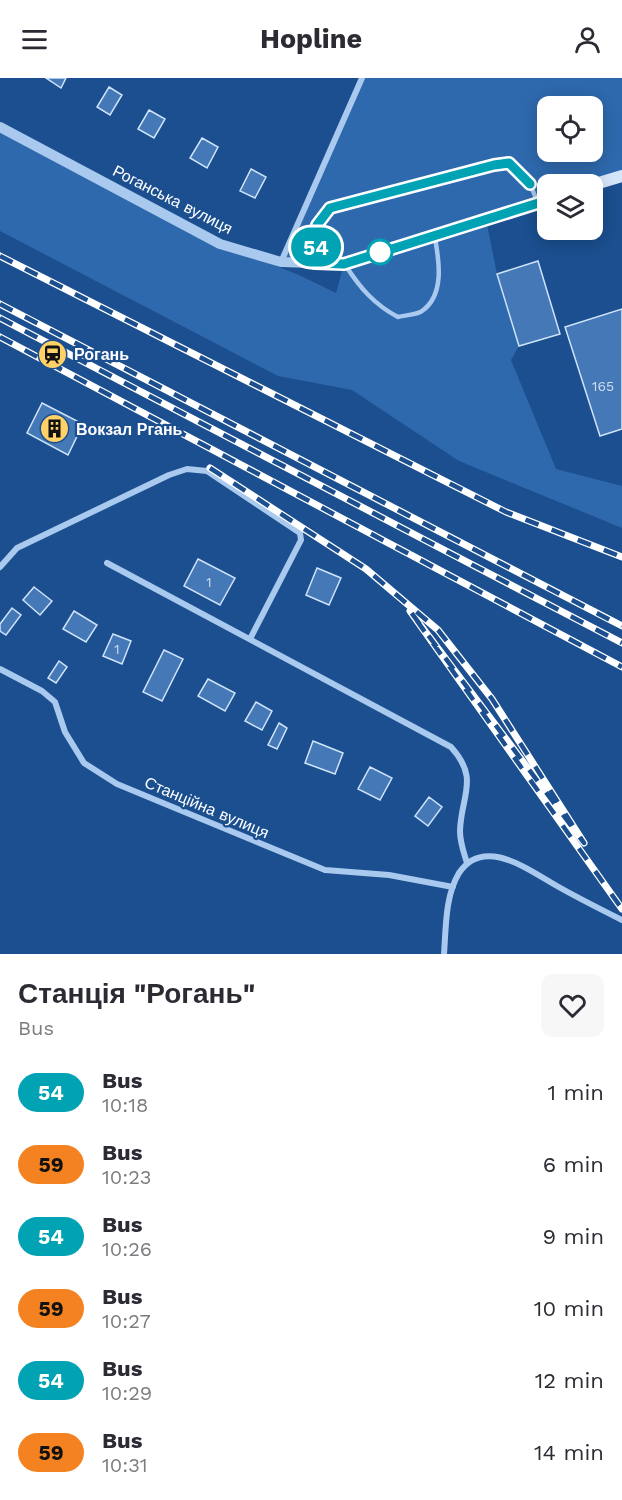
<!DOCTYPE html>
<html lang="en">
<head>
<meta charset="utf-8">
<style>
	:root { --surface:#fff; --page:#f7f7f7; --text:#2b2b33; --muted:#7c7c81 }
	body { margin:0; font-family:"Work Sans",sans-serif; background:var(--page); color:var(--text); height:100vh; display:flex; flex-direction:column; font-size:22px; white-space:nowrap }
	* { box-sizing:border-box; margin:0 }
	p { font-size:20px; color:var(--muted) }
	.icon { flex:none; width:33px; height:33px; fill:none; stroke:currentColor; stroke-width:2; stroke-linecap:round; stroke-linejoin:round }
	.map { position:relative; height:876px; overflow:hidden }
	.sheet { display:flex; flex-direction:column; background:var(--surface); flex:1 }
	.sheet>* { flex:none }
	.badge { padding:0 12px; border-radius:20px; font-size:21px; line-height:39px }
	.fabs { position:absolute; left:537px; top:18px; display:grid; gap:12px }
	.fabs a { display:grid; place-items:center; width:66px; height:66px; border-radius:12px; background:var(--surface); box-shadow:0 3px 15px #0003; font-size:30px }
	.map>.badge { position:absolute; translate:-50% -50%; box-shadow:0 0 0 3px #fff }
	.round { display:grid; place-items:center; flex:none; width:63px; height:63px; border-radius:12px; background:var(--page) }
	.head { display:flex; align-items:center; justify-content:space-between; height:102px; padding:0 18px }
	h1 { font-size:28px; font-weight:700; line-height:45px }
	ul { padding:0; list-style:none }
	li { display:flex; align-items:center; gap:18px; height:72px; padding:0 18px }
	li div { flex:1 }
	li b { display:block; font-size:22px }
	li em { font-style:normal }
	li .badge { min-width:66px; font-weight:700; text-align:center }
	header { display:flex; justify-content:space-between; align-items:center; height:78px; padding:0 18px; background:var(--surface); font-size:27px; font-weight:700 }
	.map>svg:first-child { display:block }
	.green { fill:#2e69ad; fill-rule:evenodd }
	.building { fill:#4478b7; stroke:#cfe3fa; stroke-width:1.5 }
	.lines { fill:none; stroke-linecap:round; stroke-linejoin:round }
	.service { stroke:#a9c9ee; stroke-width:4.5 }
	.minor { stroke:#a9c9ee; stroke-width:6 }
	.tertiary { stroke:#a9c9ee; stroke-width:10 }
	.secondary { stroke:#d6e6fa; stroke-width:12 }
	.rail-casing { stroke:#fff; stroke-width:7 }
	.rail { stroke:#1b4f8f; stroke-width:4.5; stroke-dasharray:14; stroke-linecap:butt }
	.line-casing { stroke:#fff; stroke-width:14 }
	.line { stroke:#00a3b4; stroke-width:9 }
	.stop-dot { fill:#fff; stroke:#00a3b4; stroke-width:3 }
	.labels { text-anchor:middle; stroke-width:4.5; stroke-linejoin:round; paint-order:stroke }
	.number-label { font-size:14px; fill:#d0dded }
	.street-label { font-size:16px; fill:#fff; stroke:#1b4f8f }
	.poi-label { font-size:16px; font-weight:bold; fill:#fff; stroke:#1b4f8f; text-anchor:start }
</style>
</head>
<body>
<header><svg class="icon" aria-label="menu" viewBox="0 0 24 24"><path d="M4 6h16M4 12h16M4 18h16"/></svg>Hopline<svg class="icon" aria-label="person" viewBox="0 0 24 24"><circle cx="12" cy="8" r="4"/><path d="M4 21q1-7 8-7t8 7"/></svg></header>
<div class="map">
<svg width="622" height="876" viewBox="0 0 622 876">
	<rect width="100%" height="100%" fill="#1b4f8f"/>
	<path class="green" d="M362,0H622V98L592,106H548L547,122L486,141L497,196L519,268L511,282L556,391L622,408V450L459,383L352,312L278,298L0,153V49L220,166L299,197L336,215L344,186L281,184ZM548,28H592V74H548Z"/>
	<path class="building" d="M46,0H66L61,10Z
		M109,9L122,17L110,37L97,29Z
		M149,32L165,41L154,60L138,51Z
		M202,60L218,69L207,90L190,80Z
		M251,91L266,99L255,120L240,113Z
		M538,183L560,256L519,268L497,196Z
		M622,231V351L600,358L565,249Z
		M42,325L83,346L68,377L27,355Z
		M198,481L235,500L220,527L184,508Z
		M317,490L341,500L329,527L306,517Z
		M34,509L52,523L40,537L23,522Z
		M12,530L21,537L6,557L0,553V546Z
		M74,533L97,547L86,564L63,551Z
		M113,556L131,563L122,586L103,578Z
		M164,572L183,581L162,623L143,614Z
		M59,583L67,589L56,605L48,600Z
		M208,601L235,615L225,633L198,618Z
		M256,624L272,633L262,652L245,643Z
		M279,645L287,650L277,671L268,667Z
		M313,663L343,675L335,696L305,685Z
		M370,689L392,700L380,722L358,711Z
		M429,719L442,729L428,748L415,738Z"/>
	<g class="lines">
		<path class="service" d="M315,185L317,147L330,130L493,87L509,85L530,106L538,125
			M346,188C360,210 375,227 398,239C405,237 417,237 422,233C445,217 439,182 435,160"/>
		<path class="minor" d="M281,184L362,0
			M107,485L451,669C480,701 461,717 460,753C460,765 464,775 467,785
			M0,489L17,470L169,397L187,391L207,393L300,455L301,462L250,561
			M0,591L42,613L55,624L65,654L84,685L117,706L325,792L389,797L453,809
			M444,876C446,850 445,818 459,795C484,757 530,793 557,808C578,820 600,831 622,842"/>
		<path class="tertiary" d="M0,49L220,166L281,184L344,186"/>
		<path class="secondary" d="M592,107L622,98
			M344,186L548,122"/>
		<defs>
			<path id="rail" d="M0,178L506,434L622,479
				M0,226L622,548
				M0,240L622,565
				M0,259L622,589
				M210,390L366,491L438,552L492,621L584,765L410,533L622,831"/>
		</defs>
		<use href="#rail" class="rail-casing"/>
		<use href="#rail" class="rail"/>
	</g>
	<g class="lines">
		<defs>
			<path id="line" d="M530,106L509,85L494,87L330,130L317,147L315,185L344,186L548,122"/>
		</defs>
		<use href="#line" class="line-casing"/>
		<use href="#line" class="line"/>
	</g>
	<defs>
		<symbol id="station-disc" viewBox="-11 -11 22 22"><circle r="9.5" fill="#ffd166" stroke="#1b4f8f"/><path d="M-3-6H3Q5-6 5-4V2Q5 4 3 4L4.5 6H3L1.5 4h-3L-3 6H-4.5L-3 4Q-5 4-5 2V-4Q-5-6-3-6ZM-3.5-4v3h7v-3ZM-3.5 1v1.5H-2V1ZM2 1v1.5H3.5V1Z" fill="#111"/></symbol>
		<symbol id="building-disc" viewBox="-11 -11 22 22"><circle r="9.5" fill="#ffd166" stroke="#1b4f8f"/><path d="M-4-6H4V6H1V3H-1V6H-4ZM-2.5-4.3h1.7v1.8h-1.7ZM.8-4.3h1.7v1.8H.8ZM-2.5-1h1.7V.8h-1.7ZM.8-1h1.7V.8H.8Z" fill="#111"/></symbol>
	</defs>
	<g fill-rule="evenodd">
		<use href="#station-disc" x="36" y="260" width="33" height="33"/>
		<use href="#building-disc" x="38" y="334" width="33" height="33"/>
	</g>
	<circle class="stop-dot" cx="380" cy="174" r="12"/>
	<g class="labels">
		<g class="number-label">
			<text x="603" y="313">165</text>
			<text x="209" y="509">1</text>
			<text x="117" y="576">1</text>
		</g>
		<g class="street-label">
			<text transform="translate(173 121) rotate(27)" y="6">Роганська вулиця</text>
			<text transform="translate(207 729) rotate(23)" y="6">Станційна вулиця</text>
		</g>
		<g class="poi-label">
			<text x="74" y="282">Рогань</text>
			<text x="76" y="357">Вокзал Ргань</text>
		</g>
	</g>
</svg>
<div class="fabs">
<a><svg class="icon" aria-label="locate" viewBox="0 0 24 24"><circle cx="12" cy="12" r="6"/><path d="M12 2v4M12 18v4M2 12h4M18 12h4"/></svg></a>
<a><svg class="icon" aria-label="layers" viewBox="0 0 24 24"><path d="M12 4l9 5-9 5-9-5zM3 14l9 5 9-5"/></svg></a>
</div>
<b class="badge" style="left:316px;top:169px;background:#00a3b4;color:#fff">54</b>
</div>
<section class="sheet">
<div class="head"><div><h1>Станція &quot;Рогань&quot;</h1><p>Bus</p></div><a class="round"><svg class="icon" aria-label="heart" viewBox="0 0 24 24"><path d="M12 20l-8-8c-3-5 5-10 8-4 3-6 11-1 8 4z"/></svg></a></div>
<ul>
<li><span class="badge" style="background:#00a3b4;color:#fff">54</span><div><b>Bus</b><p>10:18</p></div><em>1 min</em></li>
<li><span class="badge" style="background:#f58220;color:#111">59</span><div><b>Bus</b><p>10:23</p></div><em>6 min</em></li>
<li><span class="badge" style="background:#00a3b4;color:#fff">54</span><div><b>Bus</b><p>10:26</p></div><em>9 min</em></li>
<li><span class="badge" style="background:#f58220;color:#111">59</span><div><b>Bus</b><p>10:27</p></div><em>10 min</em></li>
<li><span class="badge" style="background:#00a3b4;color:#fff">54</span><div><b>Bus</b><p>10:29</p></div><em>12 min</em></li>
<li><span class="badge" style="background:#f58220;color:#111">59</span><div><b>Bus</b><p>10:31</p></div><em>14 min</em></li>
</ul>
</section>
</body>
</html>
